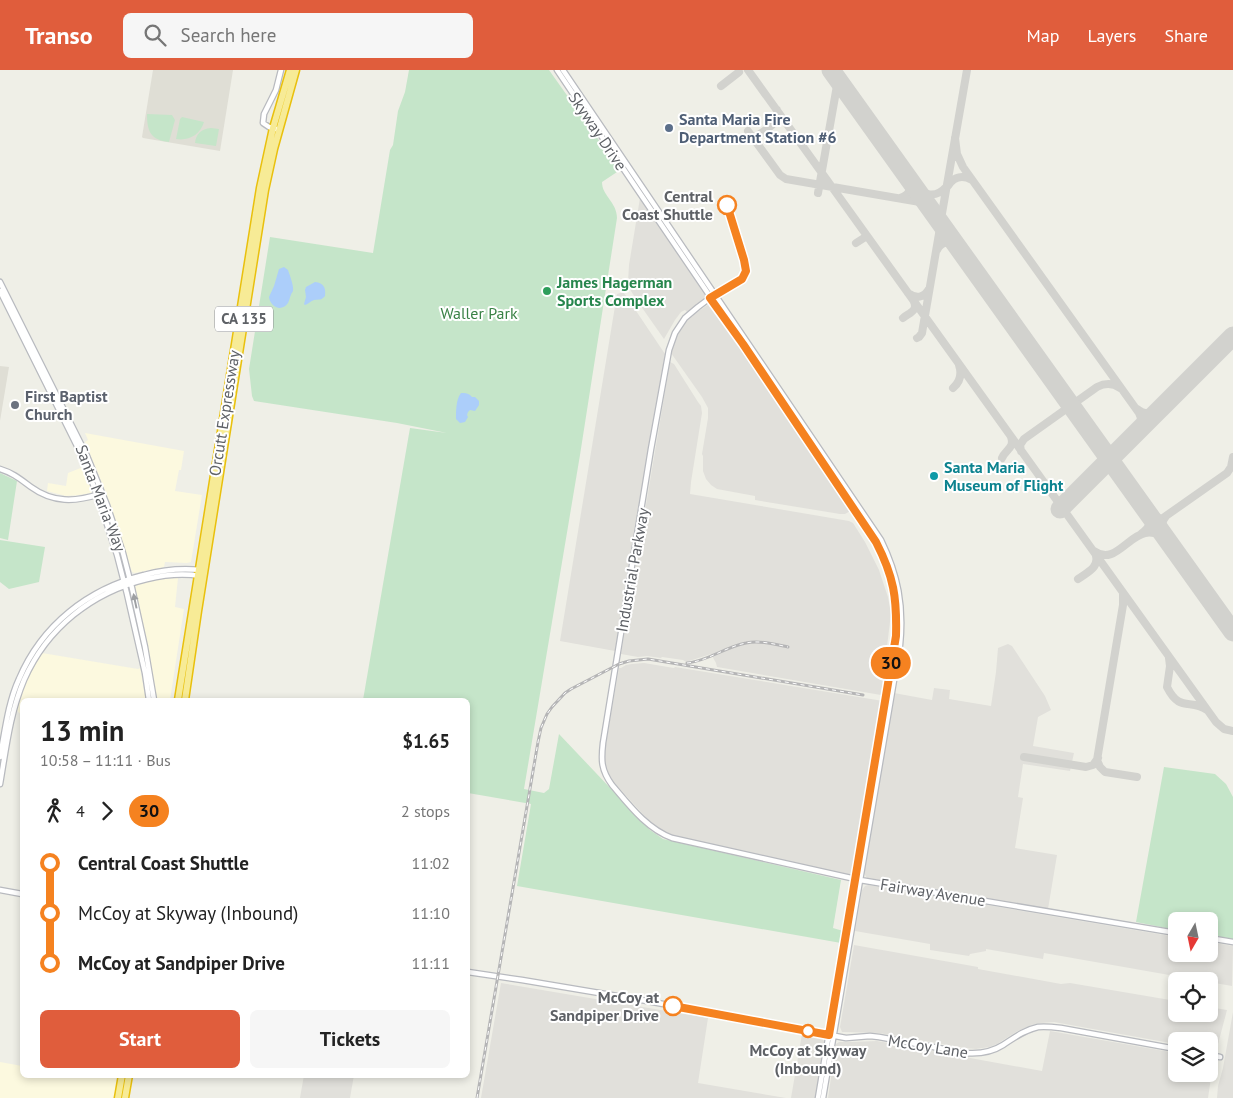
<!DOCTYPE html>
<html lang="en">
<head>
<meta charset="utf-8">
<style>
	:root { --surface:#fff; --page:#f6f6f6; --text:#222; --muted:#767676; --accent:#e05d3c }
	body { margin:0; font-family:"PT Sans",sans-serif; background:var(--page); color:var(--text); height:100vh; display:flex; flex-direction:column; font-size:19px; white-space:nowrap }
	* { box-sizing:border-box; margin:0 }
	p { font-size:16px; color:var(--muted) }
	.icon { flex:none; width:28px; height:28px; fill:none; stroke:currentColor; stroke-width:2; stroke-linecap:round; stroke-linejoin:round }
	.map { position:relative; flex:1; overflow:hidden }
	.side { position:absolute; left:20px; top:628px; width:450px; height:380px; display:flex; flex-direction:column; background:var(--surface); border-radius:8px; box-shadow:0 2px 8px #0003 }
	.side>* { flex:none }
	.badge { padding:0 10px; border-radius:16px; font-size:18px; line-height:32px }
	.needle { width:32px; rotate:189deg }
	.fabs { position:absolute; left:1168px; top:842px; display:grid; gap:10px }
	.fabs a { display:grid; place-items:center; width:50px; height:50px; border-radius:8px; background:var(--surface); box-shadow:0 2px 8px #0003; font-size:25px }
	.map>.badge { position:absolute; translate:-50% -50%; box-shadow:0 0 0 2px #fff }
	.legs { display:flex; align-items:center; gap:8px; height:55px; padding:0 20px; font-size:16px }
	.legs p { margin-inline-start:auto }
	.head { display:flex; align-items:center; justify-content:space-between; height:85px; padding:0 20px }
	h1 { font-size:28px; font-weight:800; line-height:38px }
	.cta { display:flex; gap:10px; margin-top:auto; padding:10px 20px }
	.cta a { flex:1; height:58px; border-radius:8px; background:var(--accent); color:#fff; font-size:20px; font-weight:800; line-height:58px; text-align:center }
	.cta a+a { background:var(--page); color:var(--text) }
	ul { padding:0 20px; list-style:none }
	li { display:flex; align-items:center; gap:18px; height:50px; font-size:19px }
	li i { display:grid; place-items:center; width:8px; height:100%; margin:0 6px; background:currentColor }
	li i::after { content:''; width:12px; height:12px; margin:-6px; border:4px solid; border-radius:50%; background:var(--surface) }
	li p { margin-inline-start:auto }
	li:first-child i { background:linear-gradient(#0000 50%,currentColor 0) }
	li:last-child i { background:linear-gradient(currentColor 50%,#0000 0) }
	header { display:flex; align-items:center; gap:30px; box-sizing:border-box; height:70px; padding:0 25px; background:var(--accent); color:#fff }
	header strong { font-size:24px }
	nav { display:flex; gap:28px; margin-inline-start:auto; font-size:18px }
	.search { width:350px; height:45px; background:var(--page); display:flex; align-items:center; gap:12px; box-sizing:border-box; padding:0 18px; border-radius:8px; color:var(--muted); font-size:19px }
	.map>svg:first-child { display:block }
	.commercial { fill:#fcf9df }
	.industrial { fill:#e1e0db }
	.education { fill:#dfded5 }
	.green { fill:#c5e5c9 }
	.water { fill:#accefa }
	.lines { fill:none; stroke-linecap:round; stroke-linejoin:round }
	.taxiway { stroke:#d2d2ce; stroke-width:8 }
	.runway { stroke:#d2d2ce; stroke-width:19 }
	.secondary-casing { stroke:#b8babf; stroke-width:7 }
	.highway-casing { stroke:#e9c00d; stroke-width:9 }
	.secondary { stroke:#fff; stroke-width:4.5 }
	.highway { stroke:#f7eb96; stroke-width:6 }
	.rail-casing { stroke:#b5b5b6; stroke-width:3 }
	.rail { stroke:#fff; stroke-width:1; stroke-dasharray:4; stroke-linecap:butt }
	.oneway { fill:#9ea0a3 }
	.line-1-casing { stroke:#fff; stroke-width:11 }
	.line-1 { stroke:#f58220; stroke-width:8 }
	.service-dot { fill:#5c6f8a; stroke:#fff; stroke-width:2 }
	.stop-1-dot { fill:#fff; stroke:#f58220; stroke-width:2.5 }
	.leisure-dot { fill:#2e9e5b; stroke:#fff; stroke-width:2 }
	.worship-dot { fill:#6b7280; stroke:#fff; stroke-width:2 }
	.culture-dot { fill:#0f9aa8; stroke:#fff; stroke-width:2 }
	.labels { text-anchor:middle; stroke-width:4; stroke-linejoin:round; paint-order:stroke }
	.shield { fill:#fff; stroke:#8e9094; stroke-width:1 }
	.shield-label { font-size:15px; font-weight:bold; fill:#5e6166 }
	.service-label { font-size:16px; font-weight:bold; fill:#4e5e75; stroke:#fff; text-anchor:start }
	.street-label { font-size:16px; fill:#5e6166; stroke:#fff }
	.stop-label { font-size:16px; font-weight:bold; fill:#5e6166; stroke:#fff; text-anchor:end }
	.leisure-label { font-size:16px; font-weight:bold; fill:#27864d; stroke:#fff; text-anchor:start }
	.park-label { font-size:16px; fill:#3a8246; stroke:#fff }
	.worship-label { font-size:16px; font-weight:bold; fill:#5b616d; stroke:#fff; text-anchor:start }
	.culture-label { font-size:16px; font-weight:bold; fill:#0d838f; stroke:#fff; text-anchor:start }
</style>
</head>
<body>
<header>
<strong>Transo</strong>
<div class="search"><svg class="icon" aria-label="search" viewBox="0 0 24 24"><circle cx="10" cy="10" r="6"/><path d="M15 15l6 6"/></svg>Search here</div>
<nav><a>Map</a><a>Layers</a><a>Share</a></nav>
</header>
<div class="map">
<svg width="1233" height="1028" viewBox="0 0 1233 1028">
	<rect width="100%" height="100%" fill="#efefe7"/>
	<path class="commercial" d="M85,363L184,381L181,400H179L175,421L202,425L191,492L187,493L165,492L164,497L135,503L132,502L106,423L85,372L88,370Z
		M83,397L92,420L91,423L79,425L66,426L47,421L48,413L66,416L68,403Z
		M178,508L175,537L184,539L170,630H157L146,567L135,518L136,515L141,513L155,510Z
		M42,583L138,599L140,598L146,630H22V644L19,643L17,640L19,632L22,625L30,602Z
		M0,992L22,996V1005H118L114,1028H0Z"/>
	<path class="industrial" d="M640,128L705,223L706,226L703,230L687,242L685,240L681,242L675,250L664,269L638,232L631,221L628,212L629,195Z
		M620,223H624L665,284L615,581L560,571L617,224Z
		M710,234L715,238L852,440L845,444H840L755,430V426L717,419L711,415L706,409L703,401V386L702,384L708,348V338L702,327L671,283L676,268L684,254L696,243L706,236Z
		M670,292L674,294L698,332L701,336L702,343L691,412L690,424L849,451L853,453L865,472L879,500L888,527L891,544L881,625L717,597L716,593L711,584L686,592L683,590L662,587L661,588L647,586L638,587L621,584Z
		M1008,574L1012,576L1045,626L1051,640L1038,647L1033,676L1074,683L1070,701L1023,694L1018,727L1023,728L1015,778L1057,785L1048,839L867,808L865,805L864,803L894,623L932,630L934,618L950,620L949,629L991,636L996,602L998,578Z
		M644,593L674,598L675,597L883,631L854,800L853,803L847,805L674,766L662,761L650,752L610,708L606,698L604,685L619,598H621L626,595L632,594Z
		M868,815L1176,867V884H1209V872L1233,876L1232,916L1044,883L1043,889L986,879V881L970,884L969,886L930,880V874L855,861L862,820L865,816Z
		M854,875L978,897V899L1061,914L1070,913L1176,931V944H1209V937L1227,940L1217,978L1213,980L1209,979V971H1176V974L1054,952L1040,953L1031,955L1016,962L997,974L989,977L976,979L965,978L879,963L844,962H842L840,957Z
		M501,913L708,948L698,1013L786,1028H481Z
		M1233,942V1028H1217L1218,1016L1223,998Z
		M1050,961L1176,983V1004H1209V990H1211L1213,994L1208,1028H828L836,974L839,972H852L877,971L1042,1001Z
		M802,964L822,968L824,971L816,1028H791Z
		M304,1005H354L350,1028H300Z"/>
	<path class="education" d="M153,0H233L220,81L143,68L142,67Z
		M0,296L9,297L0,351Z"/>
	<path class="green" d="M409,0H549L620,100L602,112C602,126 617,132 617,148L580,385L524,719L544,723L549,719L559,664L650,760L663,769L841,810L833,858L843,861L841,873L517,816L531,734L468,723V630H363L410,358L447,363L397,353L254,331L252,326L249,299L270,167L373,183L390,80L393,75L398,41L405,22Z
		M147,44L172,45L175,50L169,72C151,70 147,62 147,44Z
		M182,47L204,52C200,65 189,71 176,69L180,49Z
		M211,58L219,59L216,76L195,73C196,64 201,59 211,58Z
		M0,403L17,411L8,470L0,468Z
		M0,470L45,477L39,512L9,519L0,512Z
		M1164,697L1215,704L1226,714L1233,727V870L1209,866V851H1176V860L1136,852Z"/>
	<path class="water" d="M284,197L288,200C290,206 294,216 293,221C290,225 290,229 288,233C281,243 270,236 269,227L274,216L279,199Z
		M315,212C324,213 326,218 325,226C321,231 319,229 314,230C311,231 308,234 305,235L304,234L306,227L305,220L306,217Z
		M461,323C465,323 469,323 472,327H475L479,331V335L475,341L470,340L468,342L467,345L468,347L465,352L460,353L456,349C456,341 456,329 461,323Z"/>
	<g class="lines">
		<path class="taxiway" d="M748,0L1216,652L1224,659L1233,661
			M721,16L739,2
			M748,61L780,105L786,109L920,132L924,133L930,139
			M757,66C766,59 780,54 777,40
			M955,68L957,84L963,97L1139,343C1143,351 1141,356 1136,363
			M913,115C924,126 936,129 947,116
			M948,116C954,106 963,105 972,110
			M818,123L838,10
			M900,128C914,123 911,114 905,104
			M947,162L942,153L941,149L967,0
			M856,173L867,166
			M937,180C943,169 952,172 960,180
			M908,223C916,229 924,228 929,219
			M903,248C909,243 918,241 914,232
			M917,268L919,267L922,263L940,158L939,151
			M953,318C960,312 962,304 959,295
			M1137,339C1146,346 1153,344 1162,337
			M1021,381L1020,375L1024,369L1097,317C1105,313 1113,313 1120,318
			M1002,388C1005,380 1015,378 1011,367
			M1148,443L1155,449L1163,448L1227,403L1231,397L1233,387
			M1166,446C1159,454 1162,461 1166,469
			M1141,464C1153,455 1151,450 1144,438
			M1094,481C1121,501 1135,440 1169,472
			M1078,509C1086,503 1099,498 1096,486
			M1123,524V535L1097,690L1100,697L1105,702L1137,707
			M1169,588L1170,596L1167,617C1180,643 1190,628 1207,640
			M1024,687L1086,697L1093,695L1098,688"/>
		<path class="runway" d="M831,0L1233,562
			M1060,439L1233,266"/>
		<defs>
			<path id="secondary" d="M557,0L637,119L858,444C877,473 891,497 896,531C897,542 896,555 896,566L818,1028
				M563,0L881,470C898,505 904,536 900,575L823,1028
				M276,59L269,57L263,53L264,44L276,20L281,0
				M0,212L87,386L107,435L123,483L132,518L145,577L154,630
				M0,221L77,376L97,424L117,485L127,524L145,603L149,630
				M710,228L698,237L685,248L675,263L669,280L651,379L603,673C601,690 601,700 612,715C629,735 647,759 672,768L860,810L1176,863
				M0,399C13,403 20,409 31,417C53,433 75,432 100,424
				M0,687C5,661 8,633 19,609C42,555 88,519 144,505C162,500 182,498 201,500
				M0,714C6,679 10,643 24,610C47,558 92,522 147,509C164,505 182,503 200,506
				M0,820L22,824
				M1209,868L1233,872
				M468,902L522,910L647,931L846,968L870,966L879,967L966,983C979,984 992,982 1003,975C1014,968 1024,960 1038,957C1045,956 1053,957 1061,958L1176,979
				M1209,985L1220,987"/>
			<path id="highway" d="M178,630L260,118L273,58L290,0
				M185,630L198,541L265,120L274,79L296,0
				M118,1028L122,1005
				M125,1028L129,1005"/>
		</defs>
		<use href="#secondary" class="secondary-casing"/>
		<use href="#highway" class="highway-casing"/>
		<use href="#secondary" class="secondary"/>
		<use href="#highway" class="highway"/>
		<defs>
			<path id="rail" d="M687,593C708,591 725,577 746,573C759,570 774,574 788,577
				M477,1028L538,672L541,658L547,644L552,637L565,623L571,619L619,594L629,591L648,589L863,625"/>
		</defs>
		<use href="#rail" class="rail-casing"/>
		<use href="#rail" class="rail"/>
	</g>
	<defs><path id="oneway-solid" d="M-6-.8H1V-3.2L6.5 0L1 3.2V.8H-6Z" transform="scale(1.25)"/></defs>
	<use class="oneway" href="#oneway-solid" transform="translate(135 531) rotate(-102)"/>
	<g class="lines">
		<defs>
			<path id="line-1" d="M673,936L829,965L896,566C897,528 894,507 876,472L743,274L710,228L742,209L746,201L744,190L727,135"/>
		</defs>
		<use href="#line-1" class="line-1-casing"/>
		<use href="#line-1" class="line-1"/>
	</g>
	<circle class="service-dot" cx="669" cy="58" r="5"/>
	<g class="stop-1-dot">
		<circle cx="727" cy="135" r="9"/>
		<circle cx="673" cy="936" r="9"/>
		<circle cx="808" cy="961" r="6"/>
	</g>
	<circle class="leisure-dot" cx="547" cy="221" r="5"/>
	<circle class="worship-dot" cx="15" cy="335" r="5"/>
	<circle class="culture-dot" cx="934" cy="406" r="5"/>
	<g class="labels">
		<rect class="shield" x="215" y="236.5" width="58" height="25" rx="4"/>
		<g class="shield-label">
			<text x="244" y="254">CA 135</text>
		</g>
		<g class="service-label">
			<text x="679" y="55">Santa Maria Fire<tspan x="679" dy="18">Department Station #6</tspan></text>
		</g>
		<g class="street-label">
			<text transform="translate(598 61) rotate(56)" y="6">Skyway Drive</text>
			<text transform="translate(224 343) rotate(-81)" y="6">Orcutt Expressway</text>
			<text transform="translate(101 428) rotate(69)" y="6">Santa Maria Way</text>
			<text transform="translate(632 500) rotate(-80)" y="6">Industrial Parkway</text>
			<text transform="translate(933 822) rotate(9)" y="6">Fairway Avenue</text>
			<text transform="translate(928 976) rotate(9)" y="6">McCoy Lane</text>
		</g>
		<g class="stop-label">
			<text x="713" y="132">Central<tspan x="713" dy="18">Coast Shuttle</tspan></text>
			<text x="659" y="933">McCoy at<tspan x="659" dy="18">Sandpiper Drive</tspan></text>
			<text x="808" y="986" text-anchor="middle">McCoy at Skyway<tspan x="808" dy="18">(Inbound)</tspan></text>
		</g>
		<g class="leisure-label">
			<text x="557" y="218">James Hagerman<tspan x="557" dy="18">Sports Complex</tspan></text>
		</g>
		<g class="park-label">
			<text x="479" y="249">Waller Park</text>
		</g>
		<g class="worship-label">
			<text x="25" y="332">First Baptist<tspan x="25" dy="18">Church</tspan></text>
		</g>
		<g class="culture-label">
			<text x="944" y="403">Santa Maria<tspan x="944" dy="18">Museum of Flight</tspan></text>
		</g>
	</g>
</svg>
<div class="fabs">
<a><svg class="needle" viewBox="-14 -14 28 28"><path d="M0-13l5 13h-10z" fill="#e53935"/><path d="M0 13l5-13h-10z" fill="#767676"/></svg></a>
<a><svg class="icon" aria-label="locate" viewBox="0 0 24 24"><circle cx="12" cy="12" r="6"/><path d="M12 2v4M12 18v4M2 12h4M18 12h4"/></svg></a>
<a><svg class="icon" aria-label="layers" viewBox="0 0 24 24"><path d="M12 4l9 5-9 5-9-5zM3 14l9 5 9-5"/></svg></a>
</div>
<b class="badge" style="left:891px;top:593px;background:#f58220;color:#111">30</b>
<section class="side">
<div class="head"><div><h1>13 min</h1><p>10:58 – 11:11 · Bus</p></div><b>$1.65</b></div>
<div class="legs"><svg class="icon" aria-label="walk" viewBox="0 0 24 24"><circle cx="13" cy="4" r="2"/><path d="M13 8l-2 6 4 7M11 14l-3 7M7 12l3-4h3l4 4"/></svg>4<svg class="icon" aria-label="forward" viewBox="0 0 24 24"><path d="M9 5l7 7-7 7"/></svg><b class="badge" style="background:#f58220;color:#111">30</b><p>2 stops</p></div>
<ul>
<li><i style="color:#f58220"></i><b>Central Coast Shuttle</b><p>11:02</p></li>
<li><i style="color:#f58220"></i><span>McCoy at Skyway (Inbound)</span><p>11:10</p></li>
<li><i style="color:#f58220"></i><b>McCoy at Sandpiper Drive</b><p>11:11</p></li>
</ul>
<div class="cta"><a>Start</a><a>Tickets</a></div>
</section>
</div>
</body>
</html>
